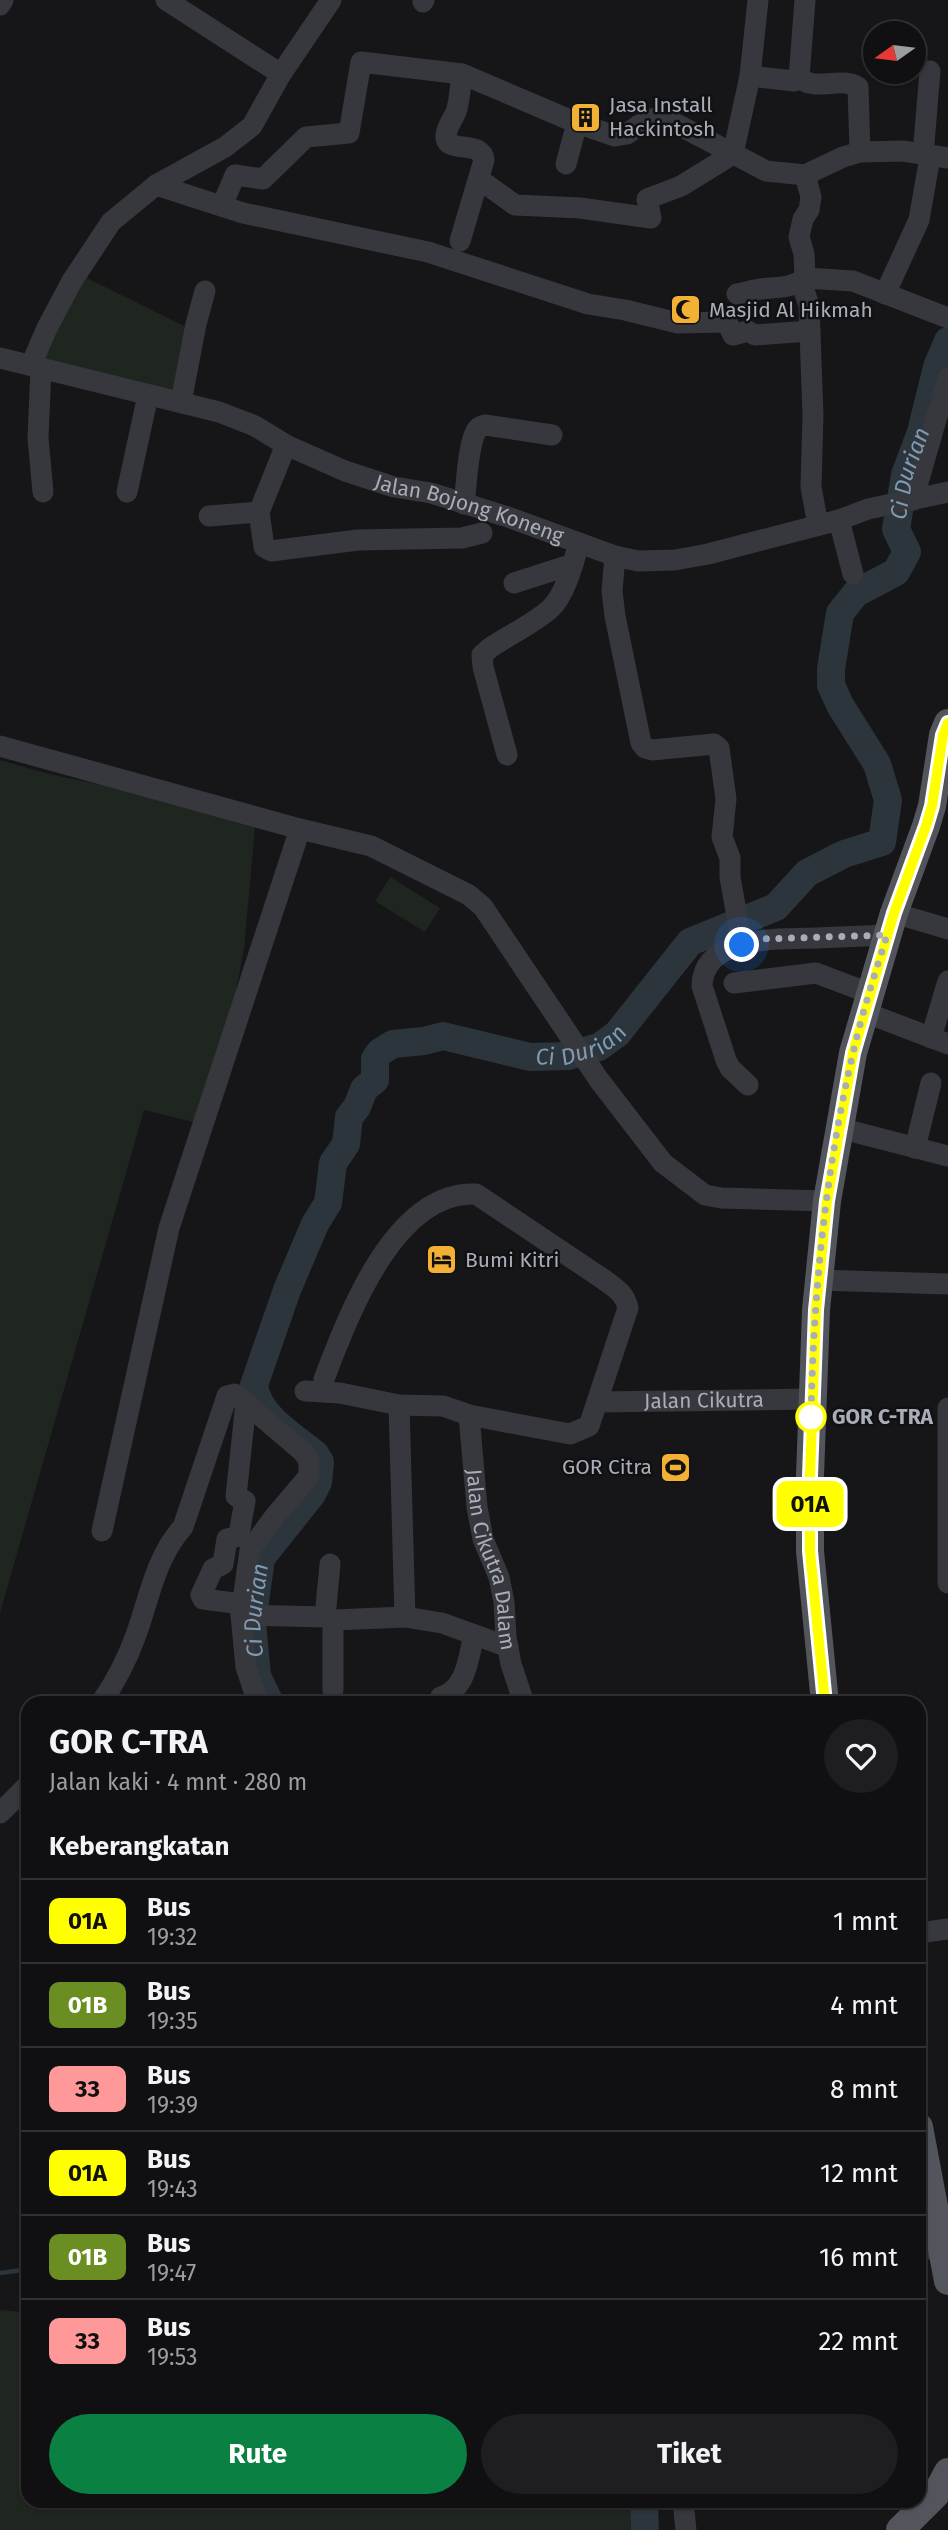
<!DOCTYPE html>
<html lang="id">
<head>
<meta charset="utf-8">
<style>
	:root { --surface:#101012; --page:#1e1e20; --text:#f1f3f6; --muted:#9c9d9f; --line:#303032; --accent:#0b8043 }
	body { margin:0; font-family:"Fira Sans",sans-serif; background:var(--page); color:var(--text); height:100vh; display:flex; flex-direction:column; font-size:26px; white-space:nowrap }
	* { box-sizing:border-box; margin:0 }
	p { font-size:23px; color:var(--muted) }
	.icon { flex:none; width:38px; height:38px; fill:none; stroke:currentColor; stroke-width:2; stroke-linecap:round; stroke-linejoin:round }
	.map { position:relative; flex:1; overflow:hidden }
	.details { position:absolute; left:21px; top:1696px; width:905px; height:812px; display:flex; flex-direction:column; background:var(--surface); border-radius:21px; box-shadow:0 2px 5px #0004,0 0 0 2px var(--line) }
	.details>* { flex:none }
	.badge { padding:0 14px; border-radius:10px; font-size:24px; line-height:46px }
	.needle { width:46px; rotate:256deg }
	.controls { position:absolute; left:863px; top:21px; display:grid; gap:14px }
	.controls a { display:grid; place-items:center; width:63px; height:63px; border-radius:50%; background:var(--surface); box-shadow:0 2px 5px #0004,0 0 0 2px var(--line); font-size:35px }
	.you { position:absolute; width:35px; height:35px; margin:-18px; border:5px solid #fff; border-radius:50%; background:#1a73e8; box-shadow:0 0 0 10px #1a73e833 }
	.map>.badge { position:absolute; translate:-50% -50%; box-shadow:0 0 0 4px #fff }
	h2 { padding:0 28px; font-size:26px; line-height:63px }
	.round { display:grid; place-items:center; flex:none; width:74px; height:74px; border-radius:37px; background:var(--page) }
	.head { display:flex; align-items:center; justify-content:space-between; height:119px; padding:0 28px }
	h1 { font-size:33px; font-weight:700; line-height:52px }
	.cta { display:flex; gap:14px; margin-top:auto; padding:14px 28px }
	.cta a { flex:1; height:80px; border-radius:42px; background:var(--accent); color:#fff; font-size:28px; font-weight:700; line-height:80px; text-align:center }
	.cta a+a { background:var(--page); color:var(--text) }
	ul { padding:0; list-style:none }
	li { display:flex; align-items:center; gap:21px; height:84px; padding:0 28px; border-top:2px solid var(--line) }
	li div { flex:1 }
	li b { display:block; font-size:26px }
	li em { font-style:normal }
	li .badge { min-width:77px; font-weight:700; text-align:center }
	.map>svg:first-child { display:block }
	.green { fill:#1e261f }
	.lines { fill:none; stroke-linecap:round; stroke-linejoin:round }
	.stream { stroke:#2c353c; stroke-width:4.5 }
	.river { stroke:#2c353c; stroke-width:28 }
	.minor { stroke:#37383d; stroke-width:21 }
	.major { stroke:#53555c; stroke-width:28 }
	.line-casing { stroke:#fff; stroke-width:16 }
	.line { stroke:#ff0; stroke-width:10 }
	.walk { stroke:#a8adb8; stroke-width:7; stroke-dasharray:0 12.6 }
	.stop-dot { fill:#fff; stroke:#ff0; stroke-width:3.5 }
	.labels { text-anchor:middle; stroke-width:5; stroke-linejoin:round; paint-order:stroke }
	.poi-label { font-size:21px; fill:#a8adb8; stroke:#111113; text-anchor:start }
	.street-label { font-size:21px; fill:#a8adb8; stroke:#111113 }
	.stop-label { font-size:21px; font-weight:bold; fill:#a8adb8; stroke:#111113; text-anchor:start }
	.water-label { font-size:23px; font-style:italic; fill:#7f9bb3; stroke:#111113 }
</style>
</head>
<body>
<div class="map">
<svg width="948" height="2530" viewBox="0 0 948 2530">
	<rect width="100%" height="100%" fill="#161618"/>
	<path class="green" d="M85,277L192,330L180,397L25,363Z
		M0,760L49,774L256,817L244,949L210,1126L144,1110L0,1613Z
		M390,877L440,908L425,932L375,901Z
		M0,2310L23,2312L28,2310V2501H630L631,2530H0Z"/>
	<g class="lines">
		<path class="stream" d="M0,2273L23,2270L28,2272"/>
		<g class="river">
			<path id="s1" d="M270,1703L257,1676L252,1623L261,1558L312,1494L318,1482L320,1462L315,1454C292,1435 258,1416 254,1385L287,1290L315,1224L328,1203L333,1163L346,1144L349,1117L357,1107L364,1089L375,1080V1059L380,1052L393,1044L424,1041L443,1036L530,1057L568,1056L599,1047L617,1034L690,942L776,907L807,873L844,854L882,842L888,800L877,764L840,705L831,685V669L840,613L856,593L896,572L907,552L896,529L905,475L921,432L937,367L948,341"/>
			<path d="M644,2501L645,2530"/>
		</g>
		<g class="minor">
			<path d="M166,0L281,74"/>
			<path d="M423,2L424,0"/>
			<path d="M0,5L3,0"/>
			<path d="M750,76L794,81L799,78L805,0"/>
			<path d="M799,78C816,92 841,76 858,87L860,152"/>
			<path d="M923,155L930,71"/>
			<path d="M566,164L577,123"/>
			<path d="M479,179L515,205L580,208L651,218L647,199L681,186L733,154L750,76L758,0"/>
			<path d="M156,185L243,213L428,252L588,304L625,310L678,323L727,322L733,335L748,331L755,335L810,331"/>
			<path d="M222,206L235,175L263,179L306,137L349,133L361,62L462,74L577,123L615,136L627,134L639,125L657,117L665,118L766,171L805,175L843,157L860,152L903,151L948,158"/>
			<path d="M460,241L484,160C482,140 448,153 446,138C445,130 453,119 456,112C460,101 460,86 462,74"/>
			<path d="M805,278L804,254L799,237L803,219L809,210L811,197L805,175"/>
			<path d="M801,282L809,305L813,415L811,487L818,525"/>
			<path d="M737,294C745,293 752,290 760,289C775,287 792,289 805,278L853,281L948,318"/>
			<path d="M885,294L919,220L930,157"/>
			<path id="s2" d="M0,358L219,412L255,426L286,445L345,471L394,487L431,493L508,517L615,556L638,561L675,560L708,554L839,520L868,509L948,492"/>
			<path d="M31,365L47,328L72,281L111,222L156,185L225,147L252,126L281,74L331,0"/>
			<path d="M41,368L38,438L43,492"/>
			<path d="M181,402L196,324L205,291"/>
			<path d="M127,492L148,395"/>
			<path d="M913,500L948,378"/>
			<path d="M464,504C467,484 467,449 476,431C479,426 480,427 485,425L552,435"/>
			<path d="M259,512L264,547L271,551L358,540L462,538L482,533"/>
			<path d="M209,516L259,512L286,445"/>
			<path d="M839,520L853,574"/>
			<path d="M615,556L612,591L615,616L641,743L645,748L652,750L714,744L719,748L726,799L722,837L730,858V877L742,945"/>
			<path d="M514,583L573,564"/>
			<path d="M0,746L300,829L371,846L469,895L483,907L599,1080L663,1163L705,1195L721,1198L827,1201"/>
			<path d="M507,755L483,667L482,655L490,648C509,635 533,624 550,609C565,596 574,561 579,543"/>
			<path d="M894,913L948,929"/>
			<path d="M734,983L816,973L869,993"/>
			<path d="M864,1012L948,1044"/>
			<path d="M931,1038L948,981"/>
			<path d="M748,1085L730,1068L726,1060L702,986C703,935 780,939 816,938C840,937 864,936 887,935"/>
			<path d="M839,1128L948,1156"/>
			<path d="M915,1148L931,1083"/>
			<path d="M818,1280L948,1284"/>
			<path d="M305,1391L340,1393L399,1405L443,1406L469,1415L570,1434L589,1426L628,1308C625,1293 615,1288 603,1279L476,1194C394,1190 348,1317 324,1379"/>
			<path id="s3" d="M597,1402L812,1399"/>
			<path d="M399,1405L405,1617"/>
			<path d="M948,1408V1583"/>
			<path id="s4" d="M469,1415L477,1507L483,1539L499,1577L504,1602L506,1637L511,1664L524,1703"/>
			<path d="M102,1531L169,1228L300,829"/>
			<path d="M242,1604L203,1599L201,1595L213,1569L223,1564L227,1539L236,1537L239,1534L245,1501L236,1496L246,1403"/>
			<path d="M241,1615L325,1617L333,1620L405,1617L442,1623L508,1647"/>
			<path d="M325,1617L330,1564"/>
			<path d="M333,1620V1690"/>
			<path d="M101,1703C116,1681 127,1660 136,1635C149,1599 156,1556 183,1527L227,1396L235,1394L303,1452L309,1461V1476L275,1516L250,1550L241,1615L246,1667L258,1703"/>
			<path d="M441,1703V1697C467,1688 468,1659 474,1635"/>
			<path d="M0,1813L28,1785"/>
			<path d="M919,1933L948,1929"/>
			<path d="M919,2250L941,2247"/>
			<path d="M683,2501L686,2530"/>
		</g>
		<path class="major" d="M825,1703L810,1551V1476L816,1310L827,1201L853,1053L894,913L926,826L932,806L943,735L948,723
			M919,2127L948,2281
			M900,2530L936,2494L948,2472"/>
	</g>
	<g class="lines">
		<defs>
			<path id="line" d="M825,1703L810,1551V1476L816,1310L827,1201L853,1053L894,913L926,826L932,806L943,735L948,723"/>
		</defs>
		<use href="#line" class="line-casing"/>
		<use href="#line" class="line"/>
		<path class="walk" d="M742,945L761,939L887,935C875,974 862,1013 853,1053C825,1172 813,1297 811,1419V1417"/>
	</g>
	<defs>
		<symbol id="building-square" viewBox="-11 -11 22 22"><rect x="-9" y="-9" width="18" height="18" rx="4" fill="#f2b134" stroke="#111113"/><path d="M-4-6H4V6H1V3H-1V6H-4ZM-2.5-4.3h1.7v1.8h-1.7ZM.8-4.3h1.7v1.8H.8ZM-2.5-1h1.7V.8h-1.7ZM.8-1h1.7V.8H.8Z" fill="#111"/></symbol>
		<symbol id="mosque-square" viewBox="-11 -11 22 22"><rect x="-9" y="-9" width="18" height="18" rx="4" fill="#f2b134" stroke="#111113"/><path d="M3.5-4.9A6 6 0 1 0 3.5 4.9A5 5 0 1 1 3.5-4.9Z" fill="#111"/></symbol>
		<symbol id="hotel-square" viewBox="-11 -11 22 22"><rect x="-9" y="-9" width="18" height="18" rx="4" fill="#f2b134" stroke="#111113"/><path d="M-6-4.5h1.5V1H6V5H4.5V3h-9V5H-6ZM-4 0a1.8 1.8 0 1 1 3.6 0ZM.5 0V-2.5h3Q6-2.5 6 0Z" fill="#111"/></symbol>
		<symbol id="stadium-square" viewBox="-11 -11 22 22"><rect x="-9" y="-9" width="18" height="18" rx="4" fill="#f2b134" stroke="#111113"/><path d="M0-5a6.5 5 0 1 0 0 10a6.5 5 0 1 0 0-10ZM-3.5-1.8h7v3.6h-7Z" fill="#111"/></symbol>
	</defs>
	<g fill-rule="evenodd">
		<use href="#building-square" x="568" y="100" width="35" height="35"/>
		<use href="#mosque-square" x="668" y="292" width="35" height="35"/>
		<use href="#hotel-square" x="424" y="1242" width="35" height="35"/>
		<use href="#stadium-square" x="658" y="1450" width="35" height="35"/>
	</g>
	<circle class="stop-dot" cx="811" cy="1417" r="14"/>
	<g class="labels">
		<g class="poi-label">
			<text x="609" y="112">Jasa Install<tspan x="609" dy="24">Hackintosh</tspan></text>
			<text x="709" y="317">Masjid Al Hikmah</text>
			<text x="465" y="1267">Bumi Kitri</text>
			<text x="652" y="1474" text-anchor="end">GOR Citra</text>
		</g>
		<g class="street-label">
			<text dy="7" stroke="none"><textPath href="#s2" startOffset="495">Jalan Bojong Koneng</textPath></text>
			<text dy="7" stroke="none"><textPath href="#s3" startOffset="107">Jalan Cikutra</textPath></text>
			<text dy="7" stroke="none"><textPath href="#s4" startOffset="147">Jalan Cikutra Dalam</textPath></text>
		</g>
		<g class="stop-label">
			<text x="832" y="1424">GOR C-TRA</text>
		</g>
		<g class="water-label">
			<text dy="8" stroke="none"><textPath href="#s1" startOffset="1738">Ci Durian</textPath></text>
			<text dy="8" stroke="none"><textPath href="#s1" startOffset="940">Ci Durian</textPath></text>
			<text dy="8" stroke="none"><textPath href="#s1" startOffset="96">Ci Durian</textPath></text>
		</g>
	</g>
</svg>
<div class="controls">
<a><svg class="needle" viewBox="-14 -14 28 28"><path d="M0-13l5 13h-10z" fill="#e53935"/><path d="M0 13l5-13h-10z" fill="#9c9d9f"/></svg></a>
</div>
<div class="you" style="left:742px;top:945px"></div>
<b class="badge" style="left:810px;top:1504px;background:#ff0;color:#111">01A</b>
<section class="details">
<div class="head"><div><h1>GOR C-TRA</h1><p>Jalan kaki · 4 mnt · 280 m</p></div><a class="round"><svg class="icon" aria-label="heart" viewBox="0 0 24 24"><path d="M12 20l-8-8c-3-5 5-10 8-4 3-6 11-1 8 4z"/></svg></a></div>
<h2>Keberangkatan</h2>
<ul>
<li><span class="badge" style="background:#ff0;color:#111">01A</span><div><b>Bus</b><p>19:32</p></div><em>1 mnt</em></li>
<li><span class="badge" style="background:#6b8e23;color:#fff">01B</span><div><b>Bus</b><p>19:35</p></div><em>4 mnt</em></li>
<li><span class="badge" style="background:#f99;color:#111">33</span><div><b>Bus</b><p>19:39</p></div><em>8 mnt</em></li>
<li><span class="badge" style="background:#ff0;color:#111">01A</span><div><b>Bus</b><p>19:43</p></div><em>12 mnt</em></li>
<li><span class="badge" style="background:#6b8e23;color:#fff">01B</span><div><b>Bus</b><p>19:47</p></div><em>16 mnt</em></li>
<li><span class="badge" style="background:#f99;color:#111">33</span><div><b>Bus</b><p>19:53</p></div><em>22 mnt</em></li>
</ul>
<div class="cta"><a>Rute</a><a>Tiket</a></div>
</section>
</div>
</body>
</html>
